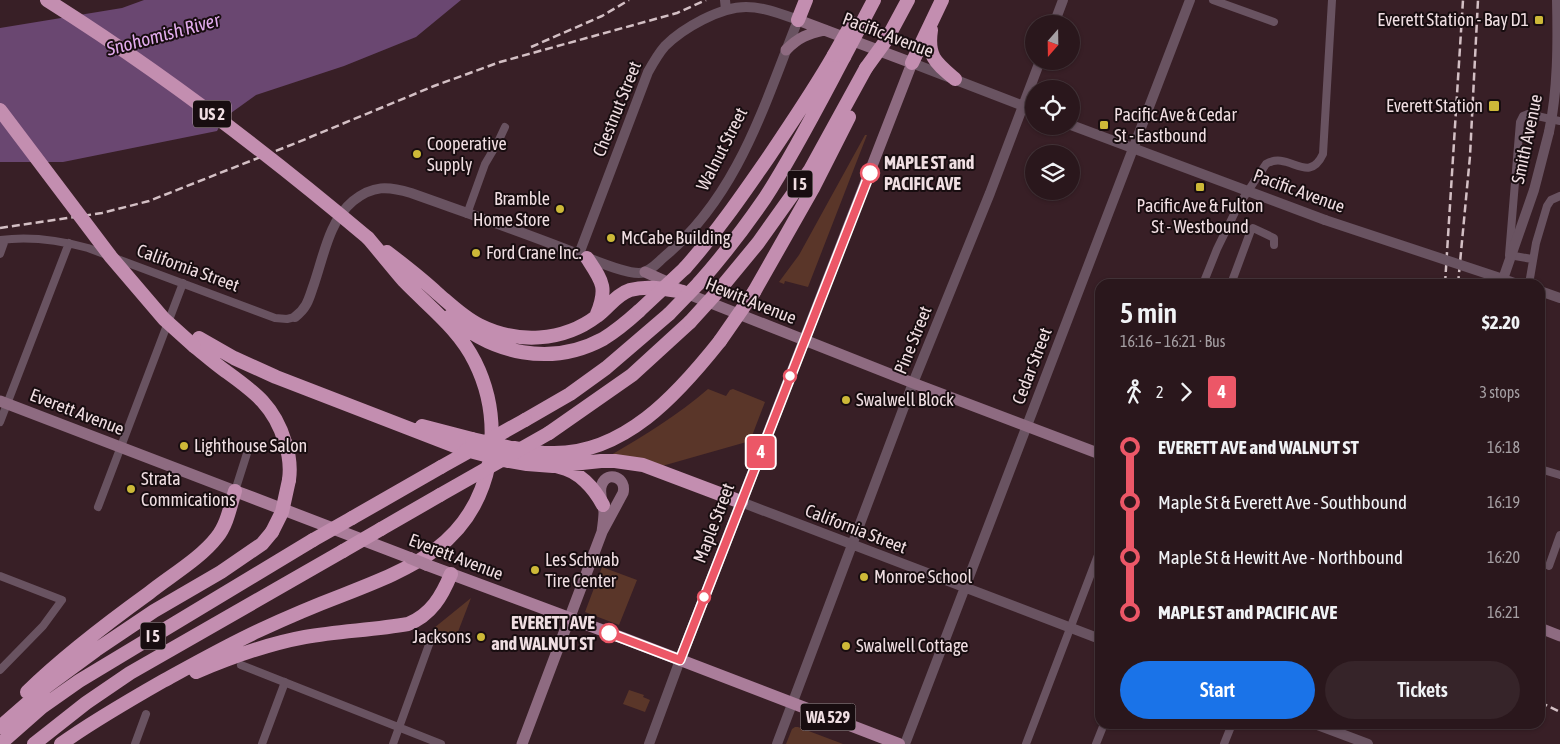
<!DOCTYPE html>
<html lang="en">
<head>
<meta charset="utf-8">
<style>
	:root { --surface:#2a171c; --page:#362429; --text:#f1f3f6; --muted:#a59fa3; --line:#46363b; --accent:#1a73e8 }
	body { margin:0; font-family:"Asap Condensed",sans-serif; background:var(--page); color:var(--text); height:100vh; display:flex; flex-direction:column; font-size:19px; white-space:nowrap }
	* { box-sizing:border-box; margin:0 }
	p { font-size:16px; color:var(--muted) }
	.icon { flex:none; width:28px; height:28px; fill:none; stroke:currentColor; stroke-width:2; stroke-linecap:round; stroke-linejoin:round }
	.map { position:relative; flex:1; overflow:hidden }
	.panel { position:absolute; left:1095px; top:279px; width:450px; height:450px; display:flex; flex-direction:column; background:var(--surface); border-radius:15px; box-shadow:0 1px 4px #0004,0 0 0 1px var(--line) }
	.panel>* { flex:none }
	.badge { padding:0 10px; border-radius:4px; font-size:18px; line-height:32px }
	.needle { width:32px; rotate:200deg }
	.fabs { position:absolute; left:1025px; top:15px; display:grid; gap:10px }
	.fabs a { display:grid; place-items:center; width:55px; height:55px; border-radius:50%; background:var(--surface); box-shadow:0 1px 4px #0004,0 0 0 1px var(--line); font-size:25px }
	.map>.badge { position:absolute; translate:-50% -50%; box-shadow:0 0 0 2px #fff }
	.legs { display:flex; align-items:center; gap:8px; height:55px; padding:0 25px; font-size:16px }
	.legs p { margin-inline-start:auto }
	.summary { display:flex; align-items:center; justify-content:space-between; height:85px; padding:0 25px }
	h1 { font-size:28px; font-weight:600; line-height:38px }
	.action { display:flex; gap:10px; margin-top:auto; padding:10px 25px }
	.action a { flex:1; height:58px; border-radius:30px; background:var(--accent); color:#fff; font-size:20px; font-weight:600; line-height:58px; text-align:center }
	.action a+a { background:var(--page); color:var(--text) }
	ul { padding:0 25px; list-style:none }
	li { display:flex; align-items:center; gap:18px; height:55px; font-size:19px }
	li i { display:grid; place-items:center; width:8px; height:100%; margin:0 6px; background:currentColor }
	li i::after { content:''; width:12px; height:12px; margin:-6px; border:4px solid; border-radius:50%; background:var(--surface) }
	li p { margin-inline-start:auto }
	li:first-child i { background:linear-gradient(#0000 50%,currentColor 0) }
	li:last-child i { background:linear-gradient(currentColor 50%,#0000 0) }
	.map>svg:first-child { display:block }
	.green { fill:#5a3629 }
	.water { fill:#6a4771 }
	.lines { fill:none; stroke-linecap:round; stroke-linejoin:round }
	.minor { stroke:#695361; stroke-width:8 }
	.tertiary { stroke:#695361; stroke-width:10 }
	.secondary { stroke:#8e6b81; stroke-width:11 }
	.primary { stroke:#aa7d9a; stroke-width:12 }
	.motorway { stroke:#c38eb0; stroke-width:14 }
	.rail { stroke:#d3bfc4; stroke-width:2.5; stroke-dasharray:8 4; stroke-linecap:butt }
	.tertiary-bridge { stroke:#695361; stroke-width:10 }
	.primary-bridge { stroke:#aa7d9a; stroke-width:12 }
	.motorway-bridge { stroke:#c38eb0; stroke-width:14 }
	.line-1-casing { stroke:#fff; stroke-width:11 }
	.line-1 { stroke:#ec5767; stroke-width:8 }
	.poi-dot { fill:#cdb938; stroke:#180d10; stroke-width:2 }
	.stop-1-dot { fill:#fff; stroke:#ec5767; stroke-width:2.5 }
	.labels { text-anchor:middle; stroke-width:4; stroke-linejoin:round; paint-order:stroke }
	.shield { fill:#180d10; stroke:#af9fa3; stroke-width:1 }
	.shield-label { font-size:16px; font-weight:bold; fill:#f0dee2 }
	.poi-label { font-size:18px; fill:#f0dee2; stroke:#180d10; text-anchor:start }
	.street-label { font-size:18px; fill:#f0dee2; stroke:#180d10 }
	.stop-label { font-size:18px; font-weight:bold; fill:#f0dee2; stroke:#180d10; text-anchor:start }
	.water-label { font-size:19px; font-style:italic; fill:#e3acee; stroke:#180d10 }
</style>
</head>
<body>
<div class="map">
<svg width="1560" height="744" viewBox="0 0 1560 744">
	<rect width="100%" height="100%" fill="#381f26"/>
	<path class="green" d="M865,135H867L808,287L785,281L784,284L779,282L799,255Z
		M708,389L726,396L730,390L733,389L765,402L750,441L662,466L611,455C645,435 678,415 708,389Z
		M602,567L637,580L619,625L585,612Z
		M471,598L456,637L434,629V628Z
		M629,690L644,695L643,697L650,700L645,712L623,704Z
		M795,727H798L843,744H786L792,729Z"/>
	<path class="water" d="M144,0H461L416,37L344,66L256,95L224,118L217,131L63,162H0V28L122,8Z"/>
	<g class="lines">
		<path class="minor" d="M1213,0L1274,22
			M467,214L485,164L498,142L505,127
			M0,240C29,236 59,240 88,248L275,318L287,319L295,317
			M0,254L5,240
			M1532,259L1509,255L1520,122L1523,116L1528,114L1560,121
			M1203,284L1217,249L1238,206L1266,164C1289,150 1308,186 1323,154L1332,0
			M1231,284L1251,230L1253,228L1274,238V245
			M1529,284L1536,243L1547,206L1551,200L1560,196
			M0,422L69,243
			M1540,469L1560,475
			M235,491L249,447
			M98,507L183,283
			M1549,566L1560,535
			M0,576L62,600L43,626L0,670
			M241,665L441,744
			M135,744L146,714
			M262,744L285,682
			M393,744L431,639L438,637
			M1026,744L1100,550
			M1096,744L1104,724
			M1224,744L1232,724"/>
		<path class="tertiary" d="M725,0L726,10
			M1054,24L1063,0
			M912,63L1034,110
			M1071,125L1325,220
			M1549,132C1558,89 1558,44 1557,0
			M1503,279L1517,284
			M1540,291L1560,298
			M295,317C308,307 309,298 314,284C324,255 329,221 353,201C373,185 388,186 411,193C467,213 523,232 578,254C594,260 623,273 639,273C649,273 657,263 664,257C738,196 764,105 798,20C781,14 764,7 746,7C720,7 683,28 665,46C658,54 653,63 648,72L579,254
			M741,502L1100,639
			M1315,724L1368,744
			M649,744L680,660
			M777,744L913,383L990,193L1040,61
			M905,744L1190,0"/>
		<path class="secondary" d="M786,50C799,37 807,34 825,30
			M645,272L665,281L683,292L913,383L1100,454
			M0,401L235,491
			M1540,628L1560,636
			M680,660L912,63L798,20
			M522,744L602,532L623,493C627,478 608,470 602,484C598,492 603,503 604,512C604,518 603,525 602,532"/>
		<path class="primary" d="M235,491L410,558
			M427,565L623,638L899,744"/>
		<path class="motorway" d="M798,20L806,0
			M931,30C927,57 936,63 955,79
			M887,39L908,0
			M912,63L942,0
			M387,252C404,265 421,278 437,293C450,304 463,317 479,325C517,344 563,342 597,316C608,308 617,294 630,290C648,285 665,289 683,292
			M587,258C602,281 608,287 597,314
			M685,268C717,232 743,194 770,155C792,122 814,90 834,55
			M699,283C723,256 745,227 765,198C794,153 819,104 844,57
			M720,289L758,243L810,170L866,68
			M754,292L813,188L849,117
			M450,316C492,354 551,367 603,339C616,331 628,321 639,311
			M199,338L234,358L276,377L465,450
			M194,346C204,354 214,363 224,370C253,391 274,405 285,442C289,454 291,466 289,480
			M525,420L570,394L606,368L669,314
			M422,426L472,439
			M549,433L632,375L690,322
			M514,448C526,450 537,453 549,453C623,456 678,394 720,341
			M510,461L527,464L553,466L601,461H615L643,465L741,502
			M559,467C579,471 594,488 603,505
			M352,518L441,467
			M381,529L440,495
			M196,672C231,657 267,644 305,637C339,631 374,630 408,624C431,615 442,596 451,574
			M27,692C65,655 106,624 149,593C170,576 200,559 217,537C227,525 230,507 235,491
			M0,727L47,686L96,650L154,611L221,572L262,544L272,532
			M0,744L42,707L79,681L313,540
			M34,744L86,703L130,673L343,551
			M61,744C93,721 128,701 163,681C194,664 226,646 258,631C286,618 314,606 343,595C412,568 473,544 489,463C495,428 491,394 475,362C459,329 429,307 404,281C392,267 380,252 368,238"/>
		<path class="rail" d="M531,47L602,16L629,0
			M0,228L102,213L149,201L296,143L434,86L500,62L677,13L706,0
			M1445,284L1463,0
			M1458,284L1470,156L1478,0
			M1540,702L1560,712"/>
		<path class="tertiary-bridge" d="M1325,220L1503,279L1534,190L1549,132"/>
		<path class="primary-bridge" d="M410,558L427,565"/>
		<path class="motorway-bridge" d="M47,0C160,71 266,152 368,238
			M834,55L852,23
			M844,57L874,0
			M866,68L887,39
			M0,110L111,257L164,319L194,346
			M639,311L685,268
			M669,314L699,283
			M690,322L720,289
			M720,341L754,292
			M472,439L511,448
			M466,450L508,461
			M441,467L525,420
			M440,495L549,433
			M272,532L282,512L289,480
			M313,540L352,518
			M343,551L381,529"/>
	</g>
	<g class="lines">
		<defs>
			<path id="line-1" d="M609,633L680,660L870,173"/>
		</defs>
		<use href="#line-1" class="line-1-casing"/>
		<use href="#line-1" class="line-1"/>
	</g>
	<g class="poi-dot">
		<rect x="1534" y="15" width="10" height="10" rx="2.5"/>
		<rect x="1488" y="100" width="12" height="12" rx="2.5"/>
		<rect x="1099" y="120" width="10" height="10" rx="2.5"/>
		<circle cx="417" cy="154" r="5"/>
		<rect x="1195" y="182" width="10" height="10" rx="2.5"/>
		<circle cx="560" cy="209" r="5"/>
		<circle cx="611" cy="238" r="5"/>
		<circle cx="476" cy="253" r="5"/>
		<circle cx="846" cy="400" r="5"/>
		<circle cx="184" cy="446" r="5"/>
		<circle cx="131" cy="489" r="5"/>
		<circle cx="535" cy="570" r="5"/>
		<circle cx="864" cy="577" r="5"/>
		<circle cx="481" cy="637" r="5"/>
		<circle cx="846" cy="646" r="5"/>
	</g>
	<g class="stop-1-dot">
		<circle cx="870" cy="173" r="9"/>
		<circle cx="790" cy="376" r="6"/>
		<circle cx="704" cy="597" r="6"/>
		<circle cx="609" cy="633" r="9"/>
	</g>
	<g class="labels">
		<g class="shield">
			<rect x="193" y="100.5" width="38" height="27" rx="4"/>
			<rect x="787.5" y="170.5" width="25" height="27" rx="4"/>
			<rect x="140.5" y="622.5" width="25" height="27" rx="4"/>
			<rect x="800.5" y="703.5" width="55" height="27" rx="4"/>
		</g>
		<g class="shield-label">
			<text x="212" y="120">US 2</text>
			<text x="800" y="190">I 5</text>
			<text x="153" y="642">I 5</text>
			<text x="828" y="723">WA 529</text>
		</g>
		<g class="poi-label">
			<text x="1529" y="26" text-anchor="end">Everett Station - Bay D1</text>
			<text x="1483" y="112" text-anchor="end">Everett Station</text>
			<text x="1114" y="121">Pacific Ave &amp; Cedar<tspan x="1114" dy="21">St - Eastbound</tspan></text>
			<text x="427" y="150">Cooperative<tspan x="427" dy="21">Supply</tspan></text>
			<text x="550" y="205" text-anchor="end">Bramble<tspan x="550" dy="21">Home Store</tspan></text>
			<text x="1200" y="212" text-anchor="middle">Pacific Ave &amp; Fulton<tspan x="1200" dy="21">St - Westbound</tspan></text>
			<text x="621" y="244">McCabe Building</text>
			<text x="486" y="259">Ford Crane Inc.</text>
			<text x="856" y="406">Swalwell Block</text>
			<text x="194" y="452">Lighthouse Salon</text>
			<text x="141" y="485">Strata<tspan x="141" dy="21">Commications</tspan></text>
			<text x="545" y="566">Les Schwab<tspan x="545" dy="21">Tire Center</tspan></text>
			<text x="874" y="583">Monroe School</text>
			<text x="471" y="643" text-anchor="end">Jacksons</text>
			<text x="856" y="652">Swalwell Cottage</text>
		</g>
		<g class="street-label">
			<text transform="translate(888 35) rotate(21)" y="6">Pacific Avenue</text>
			<text transform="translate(617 109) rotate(-68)" y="6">Chestnut Street</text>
			<text transform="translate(1527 139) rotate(-78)" y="6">Smith Avenue</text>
			<text transform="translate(722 149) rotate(-63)" y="6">Walnut Street</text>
			<text transform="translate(1299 191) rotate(20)" y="6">Pacific Avenue</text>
			<text transform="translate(188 268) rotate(20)" y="6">California Street</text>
			<text transform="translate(751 301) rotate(22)" y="6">Hewitt Avenue</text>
			<text transform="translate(913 340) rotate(-68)" y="6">Pine Street</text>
			<text transform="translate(1032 366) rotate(-69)" y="6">Cedar Street</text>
			<text transform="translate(77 412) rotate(21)" y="6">Everett Avenue</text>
			<text transform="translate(714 523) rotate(-69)" y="6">Maple Street</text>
			<text transform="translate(856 529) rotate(21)" y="6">California Street</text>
			<text transform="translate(456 557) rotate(21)" y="6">Everett Avenue</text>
		</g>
		<g class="stop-label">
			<text x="884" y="169">MAPLE ST and<tspan x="884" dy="21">PACIFIC AVE</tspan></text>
			<text x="595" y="629" text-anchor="end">EVERETT AVE<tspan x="595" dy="21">and WALNUT ST</tspan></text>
		</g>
		<g class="water-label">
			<text transform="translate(163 34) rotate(-15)" y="7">Snohomish River</text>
		</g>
	</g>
</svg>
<div class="fabs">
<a><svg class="needle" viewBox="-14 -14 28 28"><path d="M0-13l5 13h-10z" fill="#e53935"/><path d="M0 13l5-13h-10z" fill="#a59fa3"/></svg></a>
<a><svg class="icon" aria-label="locate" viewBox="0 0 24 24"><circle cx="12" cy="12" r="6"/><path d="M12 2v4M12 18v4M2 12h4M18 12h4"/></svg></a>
<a><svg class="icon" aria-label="layers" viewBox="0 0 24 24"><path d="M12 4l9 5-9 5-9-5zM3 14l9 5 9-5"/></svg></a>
</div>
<b class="badge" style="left:761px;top:452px;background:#ec5767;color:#fff">4</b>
<section class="panel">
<div class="summary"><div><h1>5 min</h1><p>16:16 – 16:21 · Bus</p></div><b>$2.20</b></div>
<div class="legs"><svg class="icon" aria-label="walk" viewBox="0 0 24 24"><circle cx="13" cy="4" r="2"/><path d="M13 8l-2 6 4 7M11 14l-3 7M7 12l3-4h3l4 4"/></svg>2<svg class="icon" aria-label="forward" viewBox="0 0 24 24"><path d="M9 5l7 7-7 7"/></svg><b class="badge" style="background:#ec5767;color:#fff">4</b><p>3 stops</p></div>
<ul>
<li><i style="color:#ec5767"></i><b>EVERETT AVE and WALNUT ST</b><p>16:18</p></li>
<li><i style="color:#ec5767"></i><span>Maple St &amp; Everett Ave - Southbound</span><p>16:19</p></li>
<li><i style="color:#ec5767"></i><span>Maple St &amp; Hewitt Ave - Northbound</span><p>16:20</p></li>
<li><i style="color:#ec5767"></i><b>MAPLE ST and PACIFIC AVE</b><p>16:21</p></li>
</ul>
<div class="action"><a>Start</a><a>Tickets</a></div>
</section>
</div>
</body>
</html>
